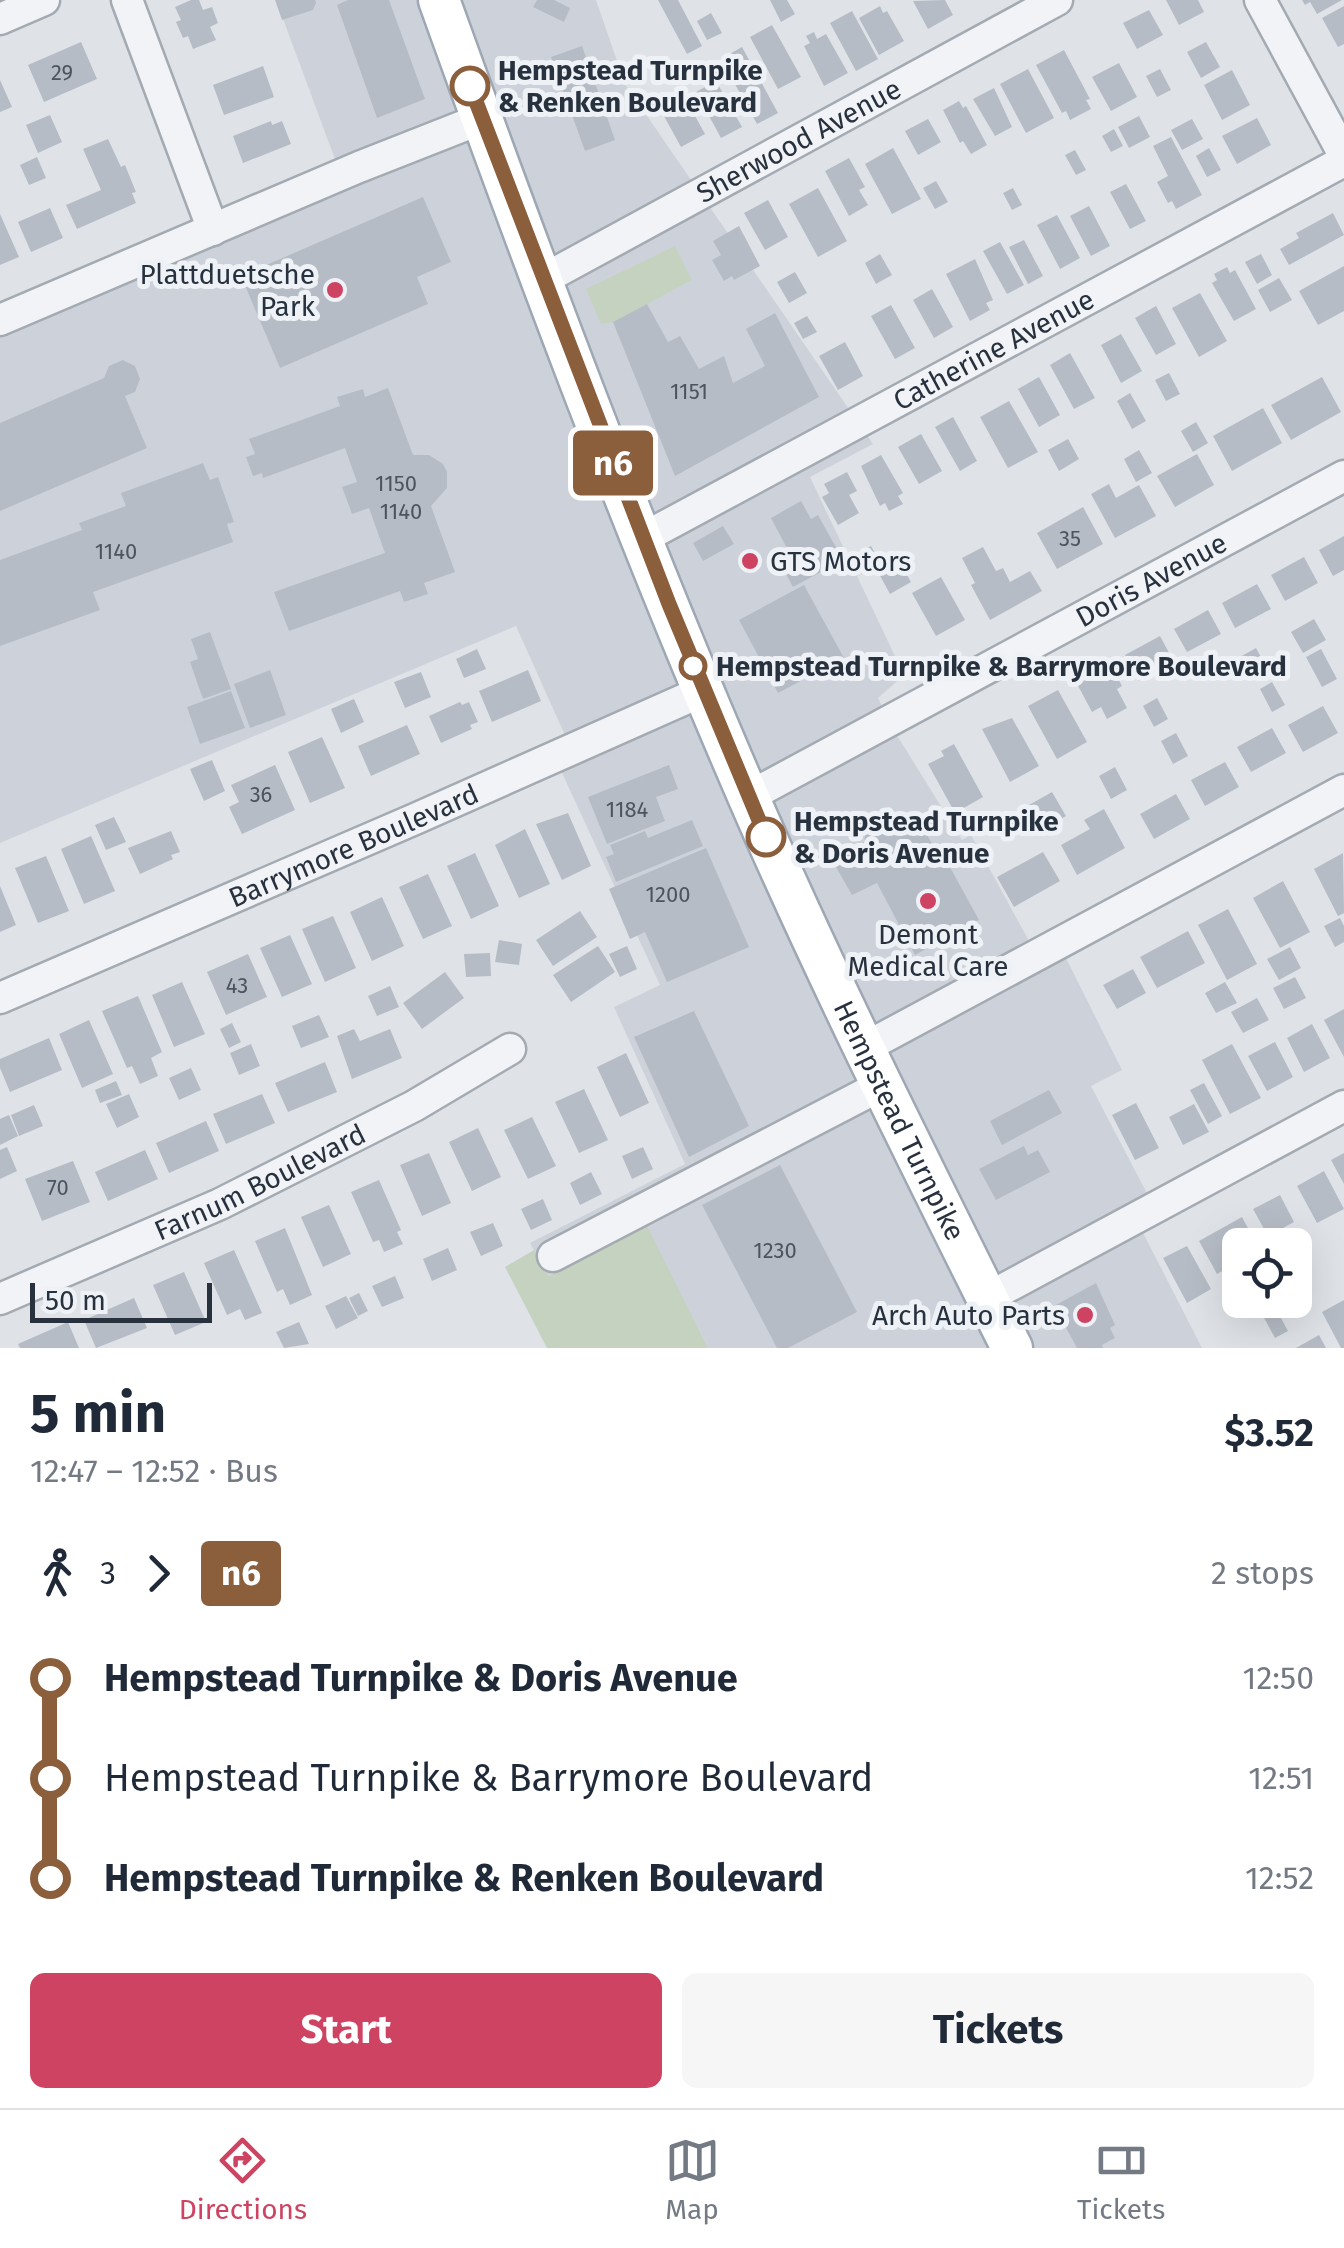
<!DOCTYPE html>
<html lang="en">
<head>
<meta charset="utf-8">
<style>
	:root { --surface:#fff; --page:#f6f6f7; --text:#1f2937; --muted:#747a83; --line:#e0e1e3; --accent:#cd4361 }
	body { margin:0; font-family:"Fira Sans",sans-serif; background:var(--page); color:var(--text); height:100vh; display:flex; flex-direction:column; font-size:38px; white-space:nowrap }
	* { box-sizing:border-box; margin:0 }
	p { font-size:32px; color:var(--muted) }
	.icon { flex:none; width:55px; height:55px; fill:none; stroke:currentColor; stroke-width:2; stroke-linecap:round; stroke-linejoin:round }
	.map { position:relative; height:1348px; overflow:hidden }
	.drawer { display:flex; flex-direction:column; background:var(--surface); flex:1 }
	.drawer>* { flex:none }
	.badge { padding:0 20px; border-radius:8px; font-size:35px; line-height:65px }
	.fabs { position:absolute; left:1222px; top:1228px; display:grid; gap:20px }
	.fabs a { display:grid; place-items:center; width:90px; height:90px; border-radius:15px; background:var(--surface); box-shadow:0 10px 40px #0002; font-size:50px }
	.scale { position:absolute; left:30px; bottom:25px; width:182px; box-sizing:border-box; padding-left:10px; border:5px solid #28323f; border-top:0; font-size:28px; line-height:35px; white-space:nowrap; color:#28323f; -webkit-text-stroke:8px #eef2f6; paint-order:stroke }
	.map>.badge { position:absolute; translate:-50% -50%; box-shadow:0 0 0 5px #fff }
	.legs { display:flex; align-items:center; gap:15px; height:110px; padding:0 30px; font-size:32px }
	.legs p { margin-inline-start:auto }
	.head { display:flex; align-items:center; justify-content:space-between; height:170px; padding:0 30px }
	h1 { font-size:55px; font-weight:700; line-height:75px }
	.action { display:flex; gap:20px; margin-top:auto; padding:20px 30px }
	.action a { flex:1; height:115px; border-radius:15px; background:var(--accent); color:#fff; font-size:40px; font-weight:700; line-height:115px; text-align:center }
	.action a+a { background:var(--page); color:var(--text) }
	ul { padding:0 30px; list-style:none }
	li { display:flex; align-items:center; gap:35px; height:100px; font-size:38px }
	li i { display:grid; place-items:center; width:15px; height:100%; margin:0 12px; background:currentColor }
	li i::after { content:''; width:25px; height:25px; margin:-12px; border:8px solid; border-radius:50%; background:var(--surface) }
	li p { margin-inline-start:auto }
	li:first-child i { background:linear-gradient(#0000 50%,currentColor 0) }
	li:last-child i { background:linear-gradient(currentColor 50%,#0000 0) }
	.dock { display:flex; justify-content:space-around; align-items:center; height:140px; border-top:2px solid var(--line); background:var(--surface); font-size:28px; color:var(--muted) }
	.dock a { display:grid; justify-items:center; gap:5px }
	.dock .current { color:var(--accent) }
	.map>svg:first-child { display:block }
	.built { fill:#cdd2da }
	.green { fill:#c5d2c0 }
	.building { fill:#b6bcc5 }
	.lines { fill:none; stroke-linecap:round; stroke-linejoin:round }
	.minor-casing { stroke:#a4aab2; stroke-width:35 }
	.major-casing { stroke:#9ea8b4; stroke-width:45 }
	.minor { stroke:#f1f3f6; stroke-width:30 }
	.major { stroke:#fff; stroke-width:40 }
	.line-1-casing { stroke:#fff; stroke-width:22 }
	.line-1 { stroke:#8b5e3c; stroke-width:15 }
	.stop-1-dot { fill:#fff; stroke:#8b5e3c; stroke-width:5 }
	.poi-dot { fill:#cd4361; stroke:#eef2f6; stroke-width:4 }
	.labels { text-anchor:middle; stroke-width:10; stroke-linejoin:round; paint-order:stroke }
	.number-label { font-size:22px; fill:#4c5460 }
	.stop-label { font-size:28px; font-weight:bold; fill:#28323f; stroke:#eef2f6; text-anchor:start }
	.street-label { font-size:28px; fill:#28323f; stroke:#eef2f6 }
	.poi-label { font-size:28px; fill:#28323f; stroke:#eef2f6; text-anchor:end }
</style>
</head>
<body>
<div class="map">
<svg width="1344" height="1348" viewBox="0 0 1344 1348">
	<rect width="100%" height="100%" fill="#dfe3e8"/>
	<path class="built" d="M276,0H596L625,84L873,444L810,477L904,675L878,698L893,729L962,840L971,835L1034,950L1057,940L1122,1070L1091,1086L1152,1203L1134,1215L1202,1348H708L646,1227L547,1276L530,1243L685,1164L614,1007L660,985L556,760L572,751L516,626L0,843V319L339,170Z"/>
	<path class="green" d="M675,246L692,280L613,322L601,324L586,289Z
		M647,1226L708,1348H547L505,1267L534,1250L548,1276Z"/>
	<path class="building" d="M191,0H199L203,10L212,7L218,23L210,27L216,40L193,49L188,36L183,38L176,22L181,20L175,7Z
		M275,0H315L316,3L313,10L282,20Z
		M348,0H389L425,99L377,118L337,5Z
		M537,0H554L570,8L564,22L533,7Z
		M658,0H678L702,46L687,54Z
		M770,0H787L795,14L781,22Z
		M945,0L953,15L928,29L913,1Z
		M1166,0H1198L1204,12L1179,25Z
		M1302,0H1342L1317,14L1310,2L1305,5Z
		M880,6L883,13L887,11L904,41L879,55L859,18Z
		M1344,6V44L1338,47L1322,18Z
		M1149,10L1163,35L1137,49L1123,23Z
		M852,11L878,59L856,71L830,23Z
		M711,13L722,33L707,40L697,21Z
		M772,25L801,77L778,89L750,37Z
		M814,32L817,39L826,34L848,73L824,86L804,46L810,43L806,36Z
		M81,42L97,79L44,102L28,65Z
		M1206,42L1220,67L1201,78L1187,52Z
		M582,46L615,140L585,151L551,57Z
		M742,47L778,113L757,124L721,59Z
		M1064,50L1090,99L1086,100L1091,109L1070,120L1066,111L1062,113L1036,65Z
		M1119,63L1137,97L1111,111L1092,77Z
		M263,66L274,97L224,115L213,85Z
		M1028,69L1054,118L1026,133L1000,84Z
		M1160,69L1171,90L1157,97L1146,76Z
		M1232,70L1250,105L1222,120L1204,85Z
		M0,80L12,107L0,112Z
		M716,81L742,127L721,138L696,92Z
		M994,88L1012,127L995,136L973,99Z
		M683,94L705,134L681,147L659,107Z
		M959,101L963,108L966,106L987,145L971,154L963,141L960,143L943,110Z
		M50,115L62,142L38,153L26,125Z
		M1139,116L1150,137L1129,148L1118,127Z
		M1257,118L1271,145L1237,164L1222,136Z
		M928,119L941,142L918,155L905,131Z
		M1192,119L1203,139L1182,150L1171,130Z
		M271,121L272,125L282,121L291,144L243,163L233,136Z
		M1114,129L1123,146L1111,152L1102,136Z
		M1171,137L1202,195L1176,209L1172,201L1168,203L1157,182L1168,176L1153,146Z
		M108,139L121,167L125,165L136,192L132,193L136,203L77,229L66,205L101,190L83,149Z
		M893,148L921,199L892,214L865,164Z
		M1209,148L1221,170L1207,177L1196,156Z
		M1075,150L1086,170L1076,175L1065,155Z
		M37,157L46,178L29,185L20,165Z
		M849,158L865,187L859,190L868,205L849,216L825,171Z
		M936,181L948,202L935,209L923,188Z
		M1126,184L1146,221L1130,229L1110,192Z
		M818,188L847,241L818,257L789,204Z
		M1013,188L1022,205L1012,210L1003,193Z
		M423,197L451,262L417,277L428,304L280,368L241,276Z
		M768,200L788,237L765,250L744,213Z
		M1089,206L1110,246L1091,256L1070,216Z
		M50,208L63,238L31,252L18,222Z
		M1333,213L1344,235L1289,265L1280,249L1299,238L1296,233Z
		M0,214L19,257L0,265Z
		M1057,215L1080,258L1060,269L1037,225Z
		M739,226L760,266L734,280L732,276L724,281L712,260L721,255L713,241Z
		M1024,240L1043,276L1028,284L1009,247Z
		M1000,242L1024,285L1007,294L983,251Z
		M880,254L892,275L876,284L865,263Z
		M1261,254L1272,275L1257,284L1245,262Z
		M975,259L993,300L986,303L990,310L970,321L946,274Z
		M1344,266V311L1318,325L1299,291Z
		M1227,267L1230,273L1235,270L1256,309L1234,321L1212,283L1217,280L1214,274Z
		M795,272L807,293L789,303L777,282Z
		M1279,278L1292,300L1270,312L1258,290Z
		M932,289L953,327L934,338L913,300Z
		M1200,293L1227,341L1199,357L1172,308Z
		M647,304L668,342L680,336L699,369L724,356L733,383L765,366L746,329L775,313L819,397L675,476L613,322Z
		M891,305L915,348L895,359L871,316Z
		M1156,306L1176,344L1156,355L1135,318Z
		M807,316L817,332L803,339L794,323Z
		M1121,334L1142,371L1121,383L1101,345Z
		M845,342L863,376L838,390L819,356Z
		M1070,353L1095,398L1074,409L1050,365Z
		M123,360L135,366L140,379L135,392L125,396L147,448L0,511V423L104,378L109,366Z
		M1169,373L1180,394L1166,401L1155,380Z
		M1039,377L1060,415L1039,427L1018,389Z
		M1322,377L1341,412L1291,440L1271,405Z
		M388,388L413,455H429L443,464L447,472V488L431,506L455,572L424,583L428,594L404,602L400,591L289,631L274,592L385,553L369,508L352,514L342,487L357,482L345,448L263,478L262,473L253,476L246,457L255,454L249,439L340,406L337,397L363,389L365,397Z
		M1130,393L1146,421L1132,429L1117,401Z
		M1009,401L1038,452L1008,468L980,417Z
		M1263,408L1282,443L1232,471L1213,436Z
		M953,417L977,461L960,471L935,427Z
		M1196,422L1208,443L1193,452L1181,431Z
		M921,434L942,471L919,484L898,447Z
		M1068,439L1079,459L1059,471L1048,450Z
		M1139,450L1152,473L1136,482L1124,459Z
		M1197,454L1214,485L1175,507L1157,476Z
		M881,455L903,493L898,496L903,504L889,511L885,503L880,506L861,466Z
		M203,463L210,480L218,477L234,522L227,524L233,542L93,592L100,610L0,646V560L82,530L79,523L126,506L121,493Z
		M847,472L857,491L849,495L859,513L838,525L822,497L829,493L824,484Z
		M1109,484L1116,498L1139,485L1156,516L1115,538L1091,494Z
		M801,501L811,519L818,515L843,560L793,587L778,559L789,552L771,518Z
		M1083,507L1103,544L1057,569L1037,533Z
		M723,526L734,544L703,561L693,543Z
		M1344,536V570L1333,576L1319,550Z
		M871,546L880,563L857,576L847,560Z
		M983,547L996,571L1003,568L1010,582L1030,571L1042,591L990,620L971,585L975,583L962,558Z
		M1304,557L1318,583L1285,601L1271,575Z
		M899,561L911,582L890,594L878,572Z
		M941,577L965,620L936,636L912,593Z
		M1257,584L1271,609L1235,628L1222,603Z
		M804,585L844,658L778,693L739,620Z
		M1208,610L1221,634L1187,652L1174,629Z
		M1314,619L1326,640L1303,653L1291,632Z
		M210,632L231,689L203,699L190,662L198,659L191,639Z
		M1160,636L1174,662L1139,681L1125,655Z
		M1256,648L1268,670L1252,679L1240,657Z
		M477,649L486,669L464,678L456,659Z
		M1321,649L1337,679L1322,687L1306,657Z
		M1110,663L1122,686L1117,689L1127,708L1107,719L1101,707L1092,712L1076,682Z
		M270,670L286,715L250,728L234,684Z
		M528,670L541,701L492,722L479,691Z
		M421,672L431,697L405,708L394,682Z
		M1272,682L1285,705L1272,712L1260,689Z
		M1058,690L1087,742L1057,759L1028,706Z
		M231,691L245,728L200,744L187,707Z
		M1157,698L1168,719L1154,727L1143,706Z
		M354,699L364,722L341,733L331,709Z
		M460,702L462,705L469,702L478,722L470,725L472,729L441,743L429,716Z
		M1323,706L1338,733L1303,752L1288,725Z
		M1012,718L1039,766L1010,782L982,729Z
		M407,725L420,754L371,776L358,746Z
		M1272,728L1286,753L1251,772L1237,747Z
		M1176,733L1188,756L1173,764L1161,741Z
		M322,737L345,788L310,803L288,752Z
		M954,744L983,797L955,813L928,764L944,756L941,751Z
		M212,760L225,791L204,801L190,769Z
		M1225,762L1239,787L1205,806L1191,780Z
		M275,765L295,810L242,834L229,807L239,802L231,785Z
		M669,765L678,789L656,797L665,821L607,844L588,797Z
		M1115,767L1127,790L1111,799L1099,776Z
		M1052,792L1066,816L1043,829L1029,805Z
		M1176,794L1190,819L1154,839L1140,814Z
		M1104,809L1125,848L1077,875L1061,845L1090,829L1084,820Z
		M568,813L591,866L562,880L536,824Z
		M114,817L126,842L106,850L95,825Z
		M909,817L918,835L925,831L936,851L940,849L979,920L915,955L877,883L852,895L832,860L864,842L866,829L878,823L882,832Z
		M692,820L703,846L616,882L606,857L614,854L610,845L645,831L648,838Z
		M525,829L550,884L519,898L495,845Z
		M171,831L180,852L171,855L173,859L140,874L128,848Z
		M91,836L115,891L84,904L61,849Z
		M706,848L749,947L667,982L645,932L630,939L609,889Z
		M1043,852L1060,881L1014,907L997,877Z
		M475,853L499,906L471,919L447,866Z
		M1343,853L1344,913L1338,916L1314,869Z
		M46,856L69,911L38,923L15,868Z
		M428,874L452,926L423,939L399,887Z
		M1283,881L1310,932L1280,948L1253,898Z
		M0,886L16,925L0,932Z
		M382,897L404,946L372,961L350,912Z
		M1228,909L1257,964L1227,980L1198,925Z
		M580,911L597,937L553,966L536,940Z
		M333,916L356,968L325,982L302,929Z
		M1340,918L1344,926V942L1335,947L1324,926Z
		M1188,931L1205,963L1157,988L1140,957Z
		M290,935L312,984L282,997L260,948Z
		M499,940L522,944L519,965L495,962Z
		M598,946L615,972L571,1002L553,975Z
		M627,946L637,969L620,977L609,954Z
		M1290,947L1301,968L1279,980L1267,959Z
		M490,953L491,976L466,977L464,954Z
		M248,954L267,997L226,1015L207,972Z
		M1133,969L1146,993L1117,1009L1103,985Z
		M445,972L464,998L422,1029L403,1003Z
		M1295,977L1306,998L1284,1009L1273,988Z
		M182,982L205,1034L174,1047L152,995Z
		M1225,982L1237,1003L1216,1013L1205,993Z
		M390,986L399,1007L377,1016L368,996Z
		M138,996L162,1052L151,1058L158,1076L140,1084L132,1066L127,1068L102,1011Z
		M1257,998L1269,1020L1243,1033L1231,1012Z
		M1344,1009V1057L1324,1020Z
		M694,1011L749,1126L689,1157L634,1037Z
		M319,1015L329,1037L301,1048L292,1026Z
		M89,1020L113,1074L82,1088L59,1034Z
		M232,1023L241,1042L229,1048L220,1029Z
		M1312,1024L1330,1058L1304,1072L1287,1038Z
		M354,1029L360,1041L390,1029L402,1058L352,1079L337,1036Z
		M49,1038L62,1070L10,1092L0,1068V1059Z
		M1275,1042L1293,1077L1267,1091L1248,1056Z
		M251,1044L260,1066L239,1075L230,1053Z
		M1232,1044L1261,1098L1230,1114L1202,1060Z
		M626,1053L649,1103L620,1117L597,1067Z
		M325,1062L337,1092L288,1112L275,1083Z
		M191,1068L201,1090L179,1100L169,1078Z
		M116,1081L122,1095L100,1103L95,1090Z
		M1204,1083L1222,1116L1208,1124L1190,1090Z
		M584,1089L608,1140L579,1153L555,1102Z
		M1049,1090L1062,1113L1002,1145L990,1121Z
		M129,1094L139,1117L117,1128L106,1104Z
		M262,1094L275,1123L226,1144L213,1114Z
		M1136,1103L1159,1148L1135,1160L1112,1115Z
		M1194,1104L1209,1132L1183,1145L1169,1117Z
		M34,1105L43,1126L19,1136L11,1115Z
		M9,1115L18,1136L0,1145V1119Z
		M532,1117L556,1166L528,1179L504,1130Z
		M206,1121L219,1151L169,1173L156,1143Z
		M478,1128L501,1177L472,1191L449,1142Z
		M1024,1146L1028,1155L1038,1150L1050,1172L996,1200L979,1169Z
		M7,1147L17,1171L0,1179V1150Z
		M643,1147L653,1169L632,1179L622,1156Z
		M145,1150L158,1179L108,1201L95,1172Z
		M429,1153L451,1203L422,1216L400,1165Z
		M1344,1153V1184L1331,1160Z
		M73,1161L90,1202L42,1221L25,1179Z
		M780,1165L857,1312L788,1348H777L702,1205Z
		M1324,1171L1344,1209L1317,1223L1297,1186Z
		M591,1172L602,1194L580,1205L570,1183Z
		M379,1180L401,1230L397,1232L403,1244L384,1252L379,1240L373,1242L351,1192Z
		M1280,1195L1294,1222L1268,1236L1253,1209Z
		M543,1199L552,1220L531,1230L521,1209Z
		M329,1205L351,1254L323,1267L301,1217Z
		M1242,1217L1257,1245H1240V1261L1217,1274L1199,1241Z
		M493,1223L503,1246L481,1256L470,1232Z
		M285,1228L312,1295L290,1305L283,1289L277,1292L255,1241Z
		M1187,1246L1211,1289L1187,1303L1163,1258Z
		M448,1248L457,1270L432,1281L423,1259Z
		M234,1250L262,1313L245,1320L240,1309L227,1315L204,1263Z
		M184,1272L206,1322L175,1335L153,1285Z
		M395,1276L404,1298L382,1307L372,1286Z
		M1096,1283L1115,1325L1110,1328L1115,1338L1102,1345L1103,1348H1077L1054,1306Z
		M359,1293L368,1311L358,1316L349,1298Z
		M346,1296L358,1318L336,1329L325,1306Z
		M134,1298L147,1328L96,1348L84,1320Z
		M1344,1300V1348H1341L1322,1312Z
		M1276,1309L1288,1331L1275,1338L1263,1316Z
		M68,1322L79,1348H20L18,1344Z
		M299,1322L309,1344L284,1348L276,1332Z
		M1319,1335L1326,1348H1296Z"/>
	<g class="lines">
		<defs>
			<g id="minor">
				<path d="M127,0L213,230"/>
				<path d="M1260,0L1344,155"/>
				<path d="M0,19L44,0"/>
				<path id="s1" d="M542,280L1057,0"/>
				<path d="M0,320L359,167L481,119"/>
				<path id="s2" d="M643,538L1344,161"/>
				<path id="s3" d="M748,797L1344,476"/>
				<path id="s4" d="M0,998L415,819L703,691"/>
				<path d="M864,1048L1344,790"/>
				<path d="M553,1256L882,1085"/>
				<path d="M987,1298L1344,1106"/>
				<path id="s5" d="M0,1299L220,1204L414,1106L510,1049"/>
			</g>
			<g id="major">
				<path id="s6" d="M439,0C535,267 635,535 748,796C829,983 921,1165 1012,1348"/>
			</g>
		</defs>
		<use href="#minor" class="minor-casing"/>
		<use href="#major" class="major-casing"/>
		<use href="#minor" class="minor"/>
		<use href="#major" class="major"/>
	</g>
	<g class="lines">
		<defs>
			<path id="line-1" d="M470,86L669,604L766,837"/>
		</defs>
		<use href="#line-1" class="line-1-casing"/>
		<use href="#line-1" class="line-1"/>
	</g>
	<g class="stop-1-dot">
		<circle cx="470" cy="86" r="18"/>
		<circle cx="693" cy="666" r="12"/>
		<circle cx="766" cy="837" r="18"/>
	</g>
	<g class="poi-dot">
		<circle cx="335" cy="290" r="10"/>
		<circle cx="750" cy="561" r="10"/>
		<circle cx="928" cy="901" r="10"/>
		<circle cx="1085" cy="1315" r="10"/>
	</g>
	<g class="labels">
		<g class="number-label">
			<text x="62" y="80">29</text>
			<text x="689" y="399">1151</text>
			<text x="396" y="491">1150</text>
			<text x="401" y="519">1140</text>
			<text x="1070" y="546">35</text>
			<text x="116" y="559">1140</text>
			<text x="261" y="802">36</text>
			<text x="627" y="817">1184</text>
			<text x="668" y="902">1200</text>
			<text x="237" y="993">43</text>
			<text x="58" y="1195">70</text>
			<text x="775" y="1258">1230</text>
		</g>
		<g class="stop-label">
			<text x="498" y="80">Hempstead Turnpike<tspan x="498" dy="32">&amp; Renken Boulevard</tspan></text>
			<text x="716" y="676">Hempstead Turnpike &amp; Barrymore Boulevard</text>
			<text x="794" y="831">Hempstead Turnpike<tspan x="794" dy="32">&amp; Doris Avenue</tspan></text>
		</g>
		<g class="street-label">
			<text dy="10" stroke="none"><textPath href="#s1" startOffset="292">Sherwood Avenue</textPath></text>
			<text dy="10" stroke="none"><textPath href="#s2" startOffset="398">Catherine Avenue</textPath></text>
			<text dy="10" stroke="none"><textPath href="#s3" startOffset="458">Doris Avenue</textPath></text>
			<text dy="10" stroke="none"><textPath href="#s4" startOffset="385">Barrymore Boulevard</textPath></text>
			<text dy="10" stroke="none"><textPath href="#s6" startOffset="1212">Hempstead Turnpike</textPath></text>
			<text dy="10" stroke="none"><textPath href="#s5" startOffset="285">Farnum Boulevard</textPath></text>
		</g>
		<g class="poi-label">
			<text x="315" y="284">Plattduetsche<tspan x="315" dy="32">Park</tspan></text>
			<text x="770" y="571" text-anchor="start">GTS Motors</text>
			<text x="928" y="944" text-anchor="middle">Demont<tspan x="928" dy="32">Medical Care</tspan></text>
			<text x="1065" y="1325">Arch Auto Parts</text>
		</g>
	</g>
</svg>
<div class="fabs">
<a><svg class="icon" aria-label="locate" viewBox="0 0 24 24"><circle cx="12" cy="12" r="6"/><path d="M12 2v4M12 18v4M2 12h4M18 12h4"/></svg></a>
</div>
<div class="scale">50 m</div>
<b class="badge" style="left:613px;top:463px;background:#8b5e3c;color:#fff">n6</b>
</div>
<section class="drawer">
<div class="head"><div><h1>5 min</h1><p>12:47 – 12:52 · Bus</p></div><b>$3.52</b></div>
<div class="legs"><svg class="icon" aria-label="walk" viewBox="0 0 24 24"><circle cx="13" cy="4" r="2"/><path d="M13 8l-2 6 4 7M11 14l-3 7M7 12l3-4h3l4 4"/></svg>3<svg class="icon" aria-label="forward" viewBox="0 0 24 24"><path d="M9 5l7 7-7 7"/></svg><b class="badge" style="background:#8b5e3c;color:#fff">n6</b><p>2 stops</p></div>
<ul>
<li><i style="color:#8b5e3c"></i><b>Hempstead Turnpike &amp; Doris Avenue</b><p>12:50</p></li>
<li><i style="color:#8b5e3c"></i><span>Hempstead Turnpike &amp; Barrymore Boulevard</span><p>12:51</p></li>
<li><i style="color:#8b5e3c"></i><b>Hempstead Turnpike &amp; Renken Boulevard</b><p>12:52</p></li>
</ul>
<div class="action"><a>Start</a><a>Tickets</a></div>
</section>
<nav class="dock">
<a class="current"><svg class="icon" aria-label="directions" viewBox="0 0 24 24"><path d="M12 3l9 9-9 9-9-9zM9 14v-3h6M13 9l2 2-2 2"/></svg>Directions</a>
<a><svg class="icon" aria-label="map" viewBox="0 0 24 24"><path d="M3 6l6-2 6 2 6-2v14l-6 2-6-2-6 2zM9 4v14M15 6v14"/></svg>Map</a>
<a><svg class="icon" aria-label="tickets" viewBox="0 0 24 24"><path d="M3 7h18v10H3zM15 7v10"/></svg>Tickets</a>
</nav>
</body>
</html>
